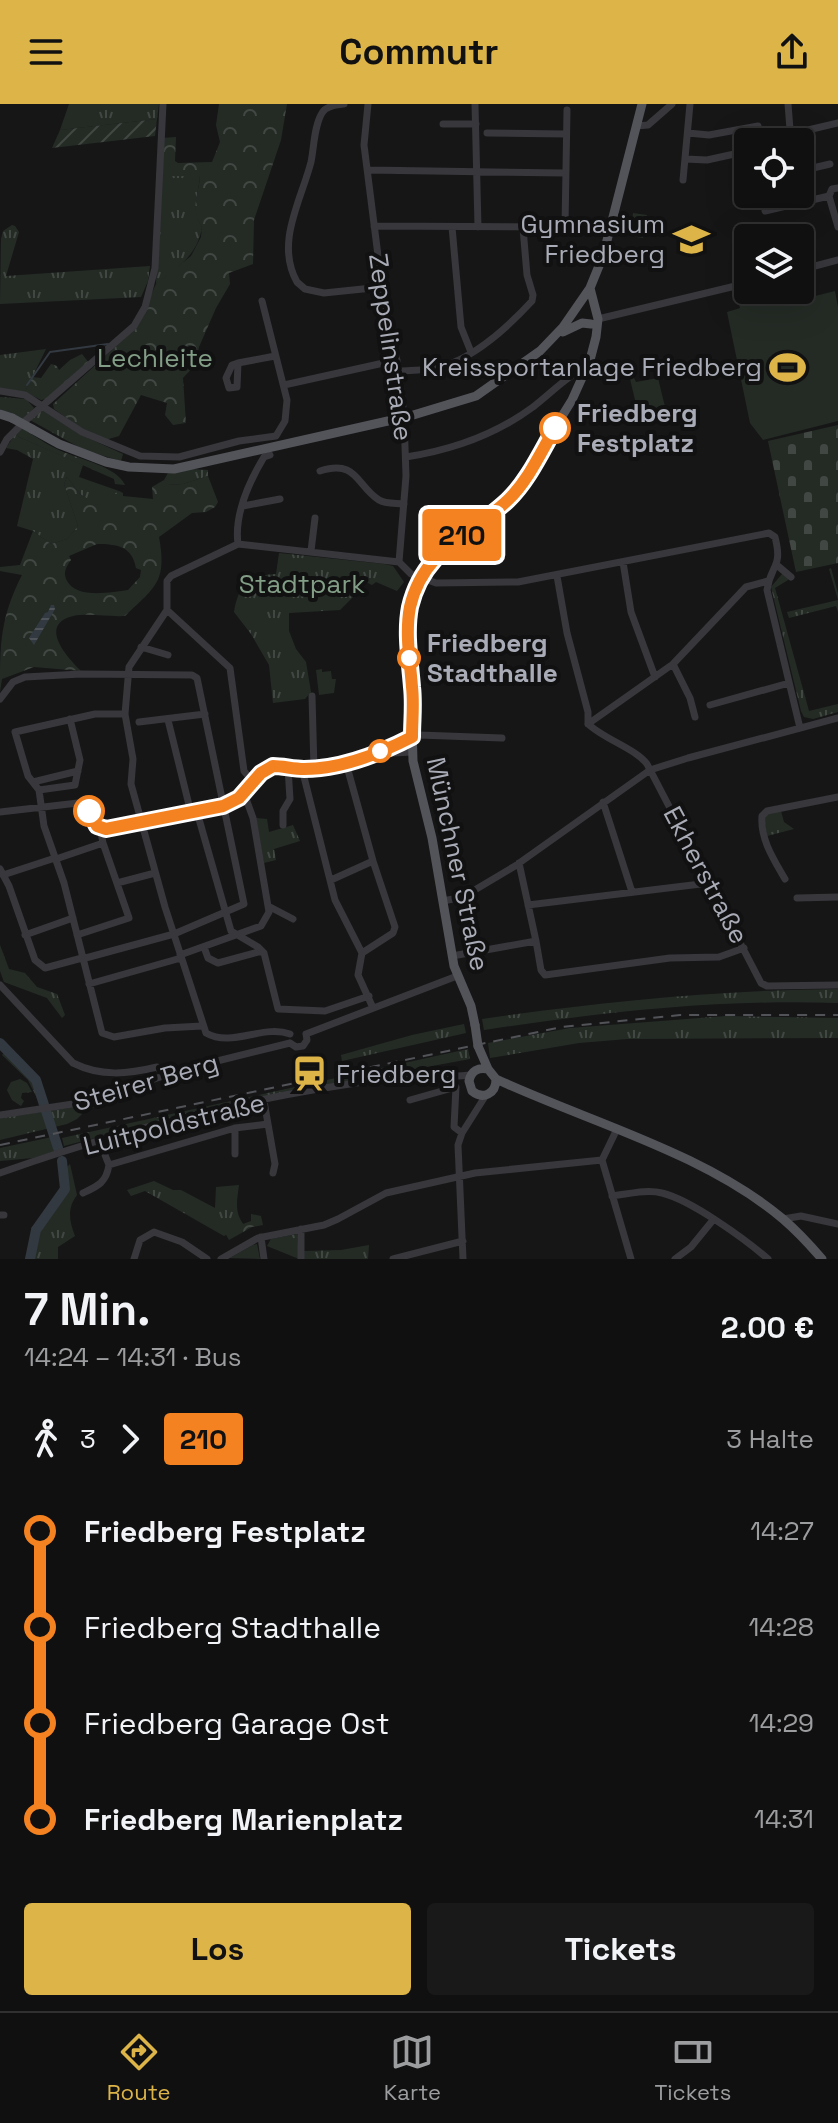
<!DOCTYPE html>
<html lang="de">
<head>
<meta charset="utf-8">
<style>
	:root { --surface:#101011; --page:#19191a; --text:#f1f3f6; --muted:#9c9d9f; --line:#303031; --accent:#ddb448 }
	body { margin:0; font-family:"Space Grotesk",sans-serif; background:var(--page); color:var(--text); height:100vh; display:flex; flex-direction:column; font-size:30px; white-space:nowrap }
	* { box-sizing:border-box; margin:0 }
	p { font-size:26px; color:var(--muted) }
	.icon { flex:none; width:44px; height:44px; fill:none; stroke:currentColor; stroke-width:2; stroke-linecap:round; stroke-linejoin:round }
	.map { position:relative; height:1155px; overflow:hidden }
	.sheet { display:flex; flex-direction:column; background:var(--surface); flex:1 }
	.sheet>* { flex:none }
	.badge { padding:0 16px; border-radius:6px; font-size:28px; line-height:52px }
	.fabs { position:absolute; left:734px; top:24px; display:grid; gap:16px }
	.fabs a { display:grid; place-items:center; width:80px; height:80px; border-radius:8px; background:var(--surface); box-shadow:0 8px 32px #0002,0 0 0 2px var(--line); font-size:40px }
	.map>.badge { position:absolute; translate:-50% -50%; box-shadow:0 0 0 4px #fff }
	.legs { display:flex; align-items:center; gap:12px; height:88px; padding:0 24px; font-size:26px }
	.legs p { margin-inline-start:auto }
	.headline { display:flex; align-items:center; justify-content:space-between; height:136px; padding:0 24px }
	h1 { font-size:44px; font-weight:600; line-height:60px }
	.cta { display:flex; gap:16px; margin-top:auto; padding:16px 24px }
	.cta a { flex:1; height:92px; border-radius:8px; background:var(--accent); color:#111; font-size:32px; font-weight:600; line-height:92px; text-align:center }
	.cta a+a { background:var(--page); color:var(--text) }
	ul { padding:0 24px; list-style:none }
	li { display:flex; align-items:center; gap:28px; height:96px; font-size:30px }
	li i { display:grid; place-items:center; width:12px; height:100%; margin:0 10px; background:currentColor }
	li i::after { content:''; width:20px; height:20px; margin:-10px; border:6px solid; border-radius:50%; background:var(--surface) }
	li p { margin-inline-start:auto }
	li:first-child i { background:linear-gradient(#0000 50%,currentColor 0) }
	li:last-child i { background:linear-gradient(currentColor 50%,#0000 0) }
	header { display:flex; justify-content:space-between; align-items:center; height:104px; padding:0 24px; background:var(--accent); color:#111; font-size:36px; font-weight:600 }
	.dock { display:flex; justify-content:space-around; align-items:center; height:112px; border-top:2px solid var(--line); background:var(--surface); font-size:22px; color:var(--muted) }
	.dock a { display:grid; justify-items:center; gap:4px }
	.dock .active { color:var(--accent) }
	.map>svg:first-child { display:block }
	.grass { fill:url(#grass-tufts) }
	.forest { fill:url(#forest-crowns); fill-rule:evenodd }
	.cemetery { fill:url(#cemetery-stones) }
	.garden { fill:url(#garden-furrows) }
	.pitch { fill:#242b25 }
	.water { fill:url(#water-rules) }
	.lines { fill:none; stroke-linecap:round; stroke-linejoin:round }
	.stream { stroke:#323940; stroke-width:2 }
	.river { stroke:#323940; stroke-width:10 }
	.minor { stroke:#37373c; stroke-width:7 }
	.major { stroke:#53545a; stroke-width:9 }
	.rail { stroke:#525358; stroke-width:2; stroke-dasharray:10 8; stroke-linecap:butt }
	.major-bridge { stroke:#53545a; stroke-width:9 }
	.line-1-casing { stroke:#fff; stroke-width:18 }
	.line-1 { stroke:#f58220; stroke-width:12 }
	.stop-1-dot { fill:#fff; stroke:#f58220; stroke-width:4 }
	.labels { text-anchor:middle; stroke-width:8; stroke-linejoin:round; paint-order:stroke }
	.poi-label { font-size:26px; fill:#a9acb6; stroke:#111112; text-anchor:end }
	.street-label { font-size:26px; fill:#a9acb6; stroke:#111112 }
	.park-label { font-size:26px; fill:#829e86; stroke:#111112 }
	.stop-label { font-size:26px; font-weight:bold; fill:#a9acb6; stroke:#111112; text-anchor:start }
</style>
</head>
<body>
<header><svg class="icon" aria-label="menu" viewBox="0 0 24 24"><path d="M4 6h16M4 12h16M4 18h16"/></svg>Commutr<svg class="icon" aria-label="share" viewBox="0 0 24 24"><path d="M12 15V3M7 8l5-5 5 5M5 13v7h14v-7"/></svg></header>
<div class="map">
<svg width="838" height="1155" viewBox="0 0 838 1155">
	<defs>
		<pattern id="grass-tufts" width="24" height="20" patternUnits="userSpaceOnUse" patternTransform="scale(2)"><rect width="24" height="20" fill="#242b25"/><path d="M3 7l-1-3M5 7V3M7 7l1-3M15 17l-1-3M17 17v-4M19 17l1-3" fill="none" stroke="#414742"/></pattern>
		<pattern id="forest-crowns" width="20" height="18" patternUnits="userSpaceOnUse" patternTransform="scale(2)"><rect width="20" height="18" fill="#242b25"/><path d="M2 6a3 3 0 1 1 6 0M12 15a3 3 0 1 1 6 0" fill="none" stroke="#414742"/></pattern>
		<pattern id="cemetery-stones" width="16" height="16" patternUnits="userSpaceOnUse" patternTransform="scale(2)"><rect width="16" height="16" fill="#242b25"/><path d="M2 7V4a2 2 0 0 1 4 0v3zM10 15v-3a2 2 0 0 1 4 0v3z" fill="#414742"/></pattern>
		<pattern id="garden-furrows" width="10" height="10" patternUnits="userSpaceOnUse" patternTransform="scale(2)"><rect width="10" height="10" fill="#242b25"/><path d="M-1 1l2-2M0 10L10 0M9 11l2-2" fill="none" stroke="#414742"/></pattern>
		<pattern id="water-rules" width="6" height="5" patternUnits="userSpaceOnUse" patternTransform="scale(2)"><rect width="6" height="5" fill="#323940"/><path d="M0 2.5h6" fill="none" stroke="#4d5359"/></pattern>
	</defs>
	<rect width="100%" height="100%" fill="#161617"/>
	<path class="grass" d="M69,0H159L157,15L60,26Z
		M200,71C199,90 190,106 202,123C198,151 177,164 156,180L160,72Z
		M12,121L15,122L19,128L6,172L150,162L148,177L141,193L0,200L1,135L3,127Z
		M46,245L25,288L0,284V251Z
		M0,293L26,295L34,304L24,316L0,305Z
		M42,306L79,330L123,350L121,357L84,346L30,316Z
		M16,329L19,333L83,361L79,373L119,387L96,401L80,390L67,373L64,380L78,422L67,435L51,440L33,427L17,422L33,355L17,346L6,344Z
		M192,365L208,366V372L183,380L167,381L164,376L168,369Z
		M279,449L384,460L393,462L404,478L397,487L376,478L372,481L366,478L354,485L353,493L340,506L289,509V527L296,545L306,558L311,588L305,595L273,599L269,561L251,530L234,508C239,480 248,471 276,470Z
		M831,464L838,489V508L836,502L789,514L787,508L838,496L829,465Z
		M782,470L788,472V476L775,484L809,607L838,600V608L813,615L804,613L801,607L771,483Z
		M781,707L784,718L794,725L767,732L764,714L767,710Z
		M256,714L267,715L269,728L293,721L300,737L274,745L276,756L264,759Z
		M0,841L9,865L25,869L37,883L57,890L65,911L62,914L47,894L4,878L0,867Z
		M838,885V899C718,895 602,908 484,926L482,915C600,898 718,886 838,885Z
		M726,912L838,914V934L627,935L579,939L490,954L488,939L570,924Z
		M464,920L466,929L342,957L341,951L412,931Z
		M468,945L470,955C333,980 199,1005 64,1042L62,1034Z
		M6,947L34,975L41,994L38,996L28,976L2,951Z
		M20,975L27,979L32,988L22,989L21,994L24,997L21,1002L12,996L7,986L11,978Z
		M117,993L119,998L87,1005L77,1015L67,1020L0,1036V1014L90,1001Z
		M52,1033L56,1047L33,1054L0,1057V1044Z
		M70,1060L77,1091C67,1104 69,1117 75,1132L58,1143V1155H32L31,1124C48,1108 63,1094 61,1069Z
		M154,1077L173,1086H181L215,1104L216,1083L239,1081C237,1097 234,1108 244,1121L224,1132L145,1087L131,1092L127,1086Z
		M297,1130L299,1155L267,1142L271,1135Z
		M257,1140L260,1155L230,1154L253,1141Z
		M369,1141L368,1155H304V1147L341,1146Z"/>
	<path class="forest" d="M219,0H287L281,36L254,116L253,160L229,169L230,180L216,204L199,243L195,261L183,274L186,319L173,321L165,311L167,299L141,291L119,332L105,336L81,324L54,305L53,300L136,224L156,180L191,152L201,133L202,123C189,105 199,91 200,72H160L162,34L176,33L175,57L178,59L212,58L220,38L216,21Z
		M82,250L89,259L46,295L41,296L25,288L32,273L41,274L51,260L57,262L59,266L70,256Z
		M22,324C35,332 47,341 61,347C82,356 117,363 125,381L115,380L114,375L19,333L16,329Z
		M208,372L218,398L215,403L206,408L192,409L159,433C167,478 156,482 125,512C109,513 89,509 73,512C37,521 68,554 81,567L34,563L2,575L0,588C0,540 0,514 22,471L0,467V463L20,461L33,427L51,440L67,435L78,422L64,380L67,373L80,390L96,400L119,387L123,389V392L153,395L152,383L164,376L168,381L183,380ZM97,440C117,440 132,442 136,464L141,466L140,473L128,486C111,488 75,496 66,475C63,467 67,462 71,456L69,452Z
		M251,1110L261,1112L263,1121L252,1123L229,1136L224,1127L251,1117Z"/>
	<path class="cemetery" d="M838,321V459L796,468L768,337Z"/>
	<path class="garden" d="M157,15L155,32L52,44L60,26Z"/>
	<path class="pitch" d="M633,109L647,111L643,134L630,132Z
		M803,178L807,194L835,187L838,203V317L763,336L750,319L727,208L740,204L737,193L769,186H800V179Z
		M634,274L636,278L658,274L667,311L640,317L630,275Z
		M322,565V568L331,567L332,575H336L334,589L319,591L316,566Z"/>
	<path class="water" d="M51,501H54L55,505L34,541L29,534L45,509L48,508Z"/>
	<g class="lines">
		<path class="stream" d="M27,281L50,248L108,240"/>
		<path class="river" d="M0,939L36,976L58,1044
			M30,1155L36,1126L65,1085L62,1057"/>
		<path class="minor" d="M344,0C336,1 326,2 322,9C314,22 314,44 311,58C301,97 275,139 297,178L305,185L324,189L382,183
			M368,0L364,41L382,183L399,267L404,313L406,372L399,458
			M475,0L478,123
			M788,0L791,38
			M443,20H476
			M636,22L648,21L672,0
			M487,29L566,30
			M688,29L709,31L758,22
			M791,30L838,19
			M685,55L707,56L748,47
			M368,66L565,69
			M800,67L830,60
			M683,76L690,0
			M829,92L838,123
			M765,107L829,92L832,85L838,84
			M374,122L565,123L610,127
			M452,123L461,223L471,248
			M565,123L567,6
			M800,166L838,156
			M598,215L748,179
			M238,259L237,283L229,284L226,274L232,261L238,259L275,252
			M399,267C414,266 430,267 444,262C478,251 508,223 532,197L533,191L527,171L523,124
			M284,281L397,256
			M0,287L25,291L82,328L140,352L179,353L239,337L276,332L285,317L287,296L262,197
			M25,317L134,222L145,203L155,164L163,0
			M0,348L7,335L19,323
			M406,353C452,346 495,331 533,303C551,289 567,272 588,262
			M320,367C357,355 356,381 379,396C385,400 396,399 404,400
			M243,402L280,395
			M238,440C234,410 249,378 264,353L270,351
			M311,447L315,414
			M399,458L411,470L436,479L518,478L769,429L775,433C783,464 771,460 767,486L800,624
			M623,458L631,508L655,573
			M778,462L791,473
			M557,472L567,529L588,608V620
			M167,506L129,563L125,610L133,655L131,680L165,803L206,929C232,944 263,920 290,930
			M141,543L168,551
			M673,560L690,594L695,613
			M312,592L314,665
			M0,595L13,578L25,573L81,570L192,571L197,574L244,800L174,830
			M710,601L789,579
			M125,610H95L15,628L28,672L39,686L44,722L64,779L102,929L114,933L165,924L202,922
			M168,616L191,709
			M139,618L205,610
			M588,620C604,635 636,645 647,660L761,879L767,882L838,881
			M588,620L673,560L746,483L768,477
			M375,650L412,648
			M346,659L373,757L395,823L393,829L362,849L358,871L373,904
			M302,665L335,796L362,849
			M33,678L78,667
			M253,678L244,667L230,564L167,506V477L171,472L238,440L399,458
			M39,686L75,681L80,656L70,615
			M603,698L632,788
			M0,708L78,699L86,702L100,724
			M197,708L231,827L258,843L264,849L278,905L325,907L369,892
			M283,721V707L290,695L288,664
			M100,724L106,725L223,702C244,692 253,672 273,662L302,665L331,663L375,650L419,631L502,634
			M56,755L103,739
			M519,759L536,837
			M0,765L9,782L35,856L45,864L82,854
			M3,771L55,754
			M785,775C774,756 760,735 762,712L767,707L838,693
			M331,776L373,757
			M117,779L155,769
			M797,794L838,793
			M443,797L463,793L515,762L650,666L688,654L838,614
			M528,801L709,779
			M270,803L293,815
			M25,831L73,814
			M77,831L129,814L103,739L100,724
			M204,843L208,854L218,859L262,847
			M180,851L261,822L269,808L253,714L244,689
			M452,852L536,837L541,866L545,871L670,854L719,853L744,844
			M82,855L174,830
			M89,880L181,854
			M0,881L73,959C101,973 128,970 157,963L164,971
			M306,930L457,872
			M290,939L296,943L303,942L307,936L306,930
			M410,996L456,983L454,1023L462,1029
			M264,997L275,1060L273,1069
			M0,1011L86,998L181,966L290,939
			M617,1025L602,1056L631,1155
			M99,1036L109,1061L235,1024
			M235,1050V1024L268,1020
			M0,1069C124,1025 254,992 385,975C414,972 442,974 470,971
			M83,1089C98,1082 106,1079 109,1061
			M612,1092C628,1090 647,1085 662,1089C691,1096 745,1135 768,1155
			M0,1111H4
			M783,1115L801,1112L838,1120
			M261,1133L264,1155
			M134,1155L140,1136L154,1128L182,1138L207,1155
			M221,1155L258,1134L324,1121L338,1115L386,1089L475,1069L602,1056
			M301,1155V1125
			M393,1155L463,1137
			M463,1155L458,1041L462,1029L486,991
			M675,1155L691,1143L713,1116"/>
		<path class="major" d="M563,228L582,219L591,220
			M0,310L12,314
			M32,325L59,340L106,358L129,363L174,365L410,312L476,292L540,247L563,223L590,184L603,152L642,0
			M475,921L471,902L454,862L432,734L413,657L409,511L416,486L431,459L442,445L514,390L572,296L590,256L596,233L598,215L590,184
			M478,942L488,965L496,975C589,1018 705,1049 783,1115C797,1127 810,1141 822,1155
			M488,965C478,963 471,967 469,977L472,987C483,996 496,990 496,975"/>
		<path class="rail" d="M0,1041L562,923L680,911H838"/>
		<path class="major-bridge" d="M12,314L32,325
			M475,921L478,942"/>
	</g>
	<g class="lines">
		<defs>
			<path id="line-1" d="M89,707L97,722L106,725L223,702L239,694L261,669L273,662C283,662 293,665 304,665C342,665 379,650 412,633C412,616 414,600 412,583C410,557 405,529 410,503C424,444 469,433 508,396C528,377 541,348 555,324"/>
		</defs>
		<use href="#line-1" class="line-1-casing"/>
		<use href="#line-1" class="line-1"/>
	</g>
	<defs>
		<symbol id="school-bare" viewBox="-9 -9 18 18"><path d="M0-5L7-2L0 1L-7-2ZM-4 1L0 2.5L4 1V4Q0 6-4 4Z" fill="#ddb448" stroke="#111112" stroke-width="2.5" paint-order="stroke"/></symbol>
		<symbol id="stadium-bare" viewBox="-9 -9 18 18"><path d="M0-5a6.5 5 0 1 0 0 10a6.5 5 0 1 0 0-10ZM-3.5-1.8h7v3.6h-7Z" fill="#ddb448" stroke="#111112" stroke-width="2.5" paint-order="stroke"/></symbol>
		<symbol id="station-bare" viewBox="-9 -9 18 18"><path d="M-3-6H3Q5-6 5-4V2Q5 4 3 4L4.5 6H3L1.5 4h-3L-3 6H-4.5L-3 4Q-5 4-5 2V-4Q-5-6-3-6ZM-3.5-4v3h7v-3ZM-3.5 1v1.5H-2V1ZM2 1v1.5H3.5V1Z" fill="#ddb448" stroke="#111112" stroke-width="2.5" paint-order="stroke"/></symbol>
	</defs>
	<g fill-rule="evenodd">
		<use href="#school-bare" x="666" y="110" width="51" height="51"/>
		<use href="#stadium-bare" x="762" y="238" width="51" height="51"/>
		<use href="#station-bare" x="284" y="944" width="51" height="51"/>
	</g>
	<g class="stop-1-dot">
		<circle cx="555" cy="324" r="14"/>
		<circle cx="409" cy="554" r="10"/>
		<circle cx="380" cy="647" r="10"/>
		<circle cx="89" cy="707" r="14"/>
	</g>
	<g class="labels">
		<g class="poi-label">
			<text x="665" y="129">Gymnasium<tspan x="665" dy="30">Friedberg</tspan></text>
			<text x="762" y="272">Kreissportanlage Friedberg</text>
			<text x="336" y="979" text-anchor="start">Friedberg</text>
		</g>
		<g class="street-label">
			<text transform="translate(391 243) rotate(82)" y="9">Zeppelinstraße</text>
			<text transform="translate(458 760) rotate(78)" y="9">Münchner Straße</text>
			<text transform="translate(706 771) rotate(62)" y="9">Ekherstraße</text>
			<text transform="translate(146 978) rotate(-16)" y="9">Steirer Berg</text>
			<text transform="translate(174 1020) rotate(-14)" y="9">Luitpoldstraße</text>
		</g>
		<g class="park-label">
			<text x="155" y="263">Lechleite</text>
			<text x="302" y="489">Stadtpark</text>
		</g>
		<g class="stop-label">
			<text x="577" y="318">Friedberg<tspan x="577" dy="30">Festplatz</tspan></text>
			<text x="427" y="548">Friedberg<tspan x="427" dy="30">Stadthalle</tspan></text>
		</g>
	</g>
</svg>
<div class="fabs">
<a><svg class="icon" aria-label="locate" viewBox="0 0 24 24"><circle cx="12" cy="12" r="6"/><path d="M12 2v4M12 18v4M2 12h4M18 12h4"/></svg></a>
<a><svg class="icon" aria-label="layers" viewBox="0 0 24 24"><path d="M12 4l9 5-9 5-9-5zM3 14l9 5 9-5"/></svg></a>
</div>
<b class="badge" style="left:462px;top:431px;background:#f58220;color:#111">210</b>
</div>
<section class="sheet">
<div class="headline"><div><h1>7 Min.</h1><p>14:24 – 14:31 · Bus</p></div><b>2.00 €</b></div>
<div class="legs"><svg class="icon" aria-label="walk" viewBox="0 0 24 24"><circle cx="13" cy="4" r="2"/><path d="M13 8l-2 6 4 7M11 14l-3 7M7 12l3-4h3l4 4"/></svg>3<svg class="icon" aria-label="forward" viewBox="0 0 24 24"><path d="M9 5l7 7-7 7"/></svg><b class="badge" style="background:#f58220;color:#111">210</b><p>3 Halte</p></div>
<ul>
<li><i style="color:#f58220"></i><b>Friedberg Festplatz</b><p>14:27</p></li>
<li><i style="color:#f58220"></i><span>Friedberg Stadthalle</span><p>14:28</p></li>
<li><i style="color:#f58220"></i><span>Friedberg Garage Ost</span><p>14:29</p></li>
<li><i style="color:#f58220"></i><b>Friedberg Marienplatz</b><p>14:31</p></li>
</ul>
<div class="cta"><a>Los</a><a>Tickets</a></div>
</section>
<nav class="dock">
<a class="active"><svg class="icon" aria-label="directions" viewBox="0 0 24 24"><path d="M12 3l9 9-9 9-9-9zM9 14v-3h6M13 9l2 2-2 2"/></svg>Route</a>
<a><svg class="icon" aria-label="map" viewBox="0 0 24 24"><path d="M3 6l6-2 6 2 6-2v14l-6 2-6-2-6 2zM9 4v14M15 6v14"/></svg>Karte</a>
<a><svg class="icon" aria-label="tickets" viewBox="0 0 24 24"><path d="M3 7h18v10H3zM15 7v10"/></svg>Tickets</a>
</nav>
</body>
</html>
